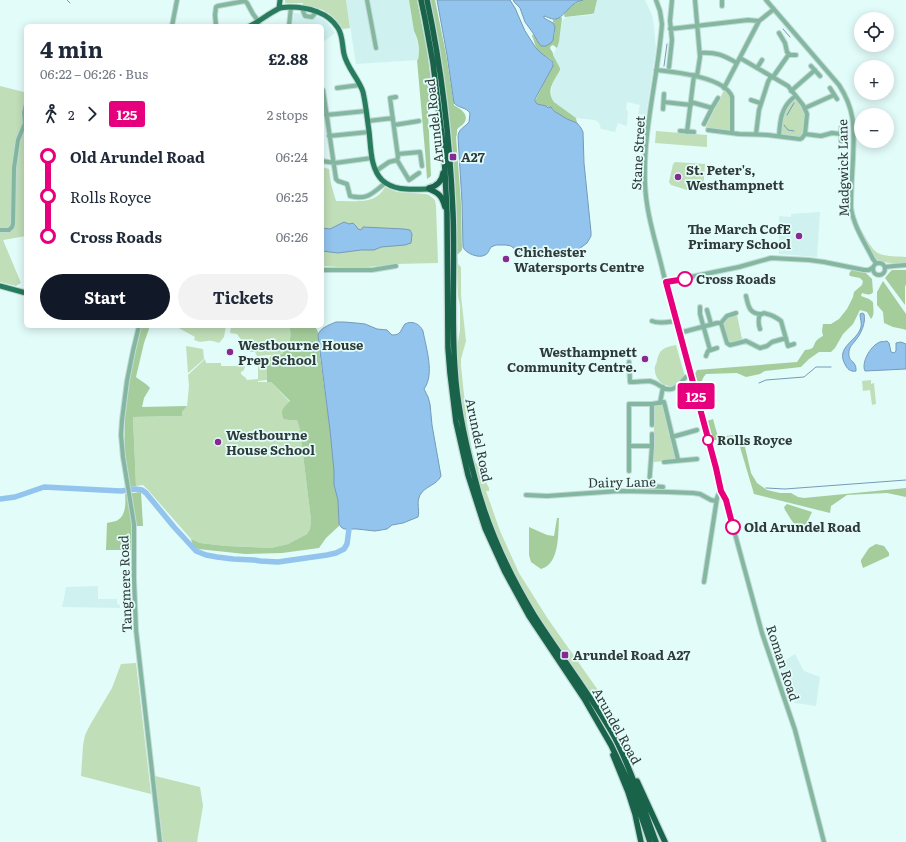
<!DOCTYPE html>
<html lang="en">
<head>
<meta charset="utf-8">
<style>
	:root { --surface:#fff; --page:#f2f2f3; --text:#1f2937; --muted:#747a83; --accent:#111827 }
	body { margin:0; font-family:Literata,serif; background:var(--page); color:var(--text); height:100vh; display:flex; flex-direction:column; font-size:15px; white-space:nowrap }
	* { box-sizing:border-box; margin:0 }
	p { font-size:13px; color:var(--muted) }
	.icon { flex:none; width:22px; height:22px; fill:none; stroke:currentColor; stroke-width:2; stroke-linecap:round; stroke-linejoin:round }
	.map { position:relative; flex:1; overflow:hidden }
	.panel { position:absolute; left:24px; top:24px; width:300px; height:304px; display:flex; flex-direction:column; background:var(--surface); border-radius:6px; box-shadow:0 2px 10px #0003 }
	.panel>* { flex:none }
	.badge { padding:0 8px; border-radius:3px; font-size:14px; line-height:26px }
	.tools { position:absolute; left:854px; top:12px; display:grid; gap:8px }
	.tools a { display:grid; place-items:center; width:40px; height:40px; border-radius:50%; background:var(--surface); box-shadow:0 2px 10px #0003; font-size:20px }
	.map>.badge { position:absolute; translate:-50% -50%; box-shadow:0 0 0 2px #fff }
	.legs { display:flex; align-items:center; gap:6px; height:44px; padding:0 16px; font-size:13px }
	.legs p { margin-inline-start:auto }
	.head { display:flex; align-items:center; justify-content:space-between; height:68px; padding:0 16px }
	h1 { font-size:22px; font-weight:700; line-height:30px }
	.primary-button { display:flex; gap:8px; margin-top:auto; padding:8px 16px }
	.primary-button a { flex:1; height:46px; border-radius:24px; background:var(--accent); color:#fff; font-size:16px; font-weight:700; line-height:46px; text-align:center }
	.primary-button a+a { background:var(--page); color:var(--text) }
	ul { padding:0 16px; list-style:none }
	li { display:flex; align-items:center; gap:14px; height:40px; font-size:15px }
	li i { display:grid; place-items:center; width:6px; height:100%; margin:0 5px; background:currentColor }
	li i::after { content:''; width:10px; height:10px; margin:-5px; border:3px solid; border-radius:50%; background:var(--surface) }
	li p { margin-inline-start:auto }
	li:first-child i { background:linear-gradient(#0000 50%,currentColor 0) }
	li:last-child i { background:linear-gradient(currentColor 50%,#0000 0) }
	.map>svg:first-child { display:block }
	.built { fill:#cff2f0 }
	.green { fill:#c0deb8 }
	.forest { fill:#a5cc9b }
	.water { fill:#93c4ee; stroke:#759ab7 }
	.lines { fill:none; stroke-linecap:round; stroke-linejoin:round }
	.stream { stroke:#759ab7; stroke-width:1 }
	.river { stroke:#93c4ee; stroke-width:5.5 }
	.minor-casing { stroke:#c2d9d7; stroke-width:6 }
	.major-casing { stroke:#c2d9d7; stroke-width:7 }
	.highway-casing { stroke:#c2d9d7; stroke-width:8 }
	.minor { stroke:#84b7a0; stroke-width:4 }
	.major { stroke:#267c5d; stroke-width:5 }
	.highway { stroke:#186349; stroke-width:5.5 }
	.line-1-casing { stroke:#fff; stroke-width:9 }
	.line-1 { stroke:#e6007e; stroke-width:6 }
	.poi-dot { fill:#882891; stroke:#e2fcfa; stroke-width:1.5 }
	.stop-1-dot { fill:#fff; stroke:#e6007e; stroke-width:2 }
	.labels { text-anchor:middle; stroke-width:3.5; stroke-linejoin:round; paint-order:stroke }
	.street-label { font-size:13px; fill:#2f3938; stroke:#e2fcfa }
	.poi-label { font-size:13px; font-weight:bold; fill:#2f3938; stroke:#e2fcfa; text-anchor:start }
	.stop-label { font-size:13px; font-weight:bold; fill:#2f3938; stroke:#e2fcfa; text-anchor:start }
</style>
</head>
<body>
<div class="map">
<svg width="906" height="842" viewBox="0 0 906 842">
	<rect width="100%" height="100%" fill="#e2fcfa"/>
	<path class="built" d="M346,0H409L414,31L416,35L418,46L419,54L418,60L356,64Z
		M597,0H645L652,15L654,26L656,49L646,115L638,114L640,105L627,102L626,110L628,111L627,126L618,123L615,132L601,129L599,123L595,120L576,118L554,102L552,99L551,96L552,85L555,78L559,72L560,68L553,55L559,42L562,21L566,17L592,15L594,13Z
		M294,13L310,14L319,17L327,22L335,33L322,43V26H292Z
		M820,212L817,257L779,254V216L791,217V214Z
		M98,586V599H117V604L120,605V608L62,607L64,598L66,587Z
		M795,654L804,671L820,677L816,706L795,703L784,692L775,667Z"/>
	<path class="green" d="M285,0H346L350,28L343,29C332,13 323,7 303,6V3H285Z
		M0,86L24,92L26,86V236L3,240L21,283L16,286L0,282Z
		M724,90H725L730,96V131H724L705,129Z
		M795,98L803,108L805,113L804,133L802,136L799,137L781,135C783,119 783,110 795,98Z
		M656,131L707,135V147L655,143Z
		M675,162L705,164L703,191L687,188V190L671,185L669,182L673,164Z
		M322,167L329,169L331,184L336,201C354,200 375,206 385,187L397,192L426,194L429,195L435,200L436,206L438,263L395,264L378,266L356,268L322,266Z
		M858,224C863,232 871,251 880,254C888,257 898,256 906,257V263C897,263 886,264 878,260C871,255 861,233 857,225Z
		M457,258H458V264L461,267V295L466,341L461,359V366L467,423L472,450L475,461L489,488V491H486L500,531L519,573L548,619L600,693L621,728L617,734L580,676L549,632L525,594L504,552L493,524L480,487L469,447L461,405L459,383L457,348L460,330V306L458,296Z
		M737,315L742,339L733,343L729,342L723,325C725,319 731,317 737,315Z
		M175,326H226L224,337L219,343C217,342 214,341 212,341C204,340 204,344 194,340L195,337Z
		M231,326H289C291,332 291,336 289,342C285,344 283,349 283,354L257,356L255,352H250L237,334L230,333Z
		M676,345L685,377L674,386C663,388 653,378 655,366C656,364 657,362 657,360C658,357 659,353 661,351C665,347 671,346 676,345Z
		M186,346L203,349L204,359L188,373Z
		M205,359L206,363H221V366H245L244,370L241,372V374L243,376L245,377L247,380L258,379V362H266L267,380L258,381V382H271L290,402L286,405L282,415C286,421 290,420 297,420L300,430L311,520L310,529L307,534L288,544L271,548L226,546L200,543L191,539L148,490L143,485L136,486L133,417L182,416V412L187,406L189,386L188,375Z
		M871,380V384L874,383L876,404L872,405L870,390L863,391L862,381Z
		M663,403L677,460L654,462L653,461L654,448V405Z
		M136,663L151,794L81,776L83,746L85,735L90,725L112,688L121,664Z
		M155,776L200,787L203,806L197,842H163Z"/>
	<path class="forest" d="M409,0H417L427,50L434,105L428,112L431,176L427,179L425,151L417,60H418C420,51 419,40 414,31Z
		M429,0H435L446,54L454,105C460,109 470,114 464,123C462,126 458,127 457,130C457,133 457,135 456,137L461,203L462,250L457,255C455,194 451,133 443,72C439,48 434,24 429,0Z
		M583,0H597L594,13L592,14L565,17L564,16C565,8 576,3 583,0Z
		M561,17L562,18L559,42L557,48L553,45L551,46L550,48L553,53V55L560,68V70C555,80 545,90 554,102L576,118L577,123C569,120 557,115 552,108L537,104L535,101L554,63C551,58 546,57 541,53C535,49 535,42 532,36L533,34L538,42L551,43C555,37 556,28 553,22V20Z
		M852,269L865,272L872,279L873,292C871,296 866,294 862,293L861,296L869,299L873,302C873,308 875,314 871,319L867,312L860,310L853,324L843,334L835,348L831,352H819L809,359L801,367L765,371L760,374L746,377L737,373L706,374C698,382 700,396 710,401L709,402C698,400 697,385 695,376V374L697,370L797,362L805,350C816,349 812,346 817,340C819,338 821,337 823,336L822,331L823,324H831L839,319L847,309L853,297L854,292L862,285L863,281L860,278L850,276L849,274Z
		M892,270H906V284L905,287V305L885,278L889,273Z
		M883,281L906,314V330L903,329L893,327L884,323L883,312L877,305V292Z
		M141,326H150L144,343L136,377C141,381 146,383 150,388L144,398L142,407L187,406L182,412V416L133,417L136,486L130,487L124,457L125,412L128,387L135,354Z
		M289,326H315L318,332V341L330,430L334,471V485L338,500L339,526L326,538L319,548L282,553L245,554L198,549L193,546L191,539L200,543L226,546L271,548L288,544L307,534L310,529L311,520L300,430L297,420H289L284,419C279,411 284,407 290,401L271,382H267V380L266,362L272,355L283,354C283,348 284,345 289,342C291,336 291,332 289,326Z
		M713,419L718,437L742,434L751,473L757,483L767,490L780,493H791L798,497L804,498L906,488V497L887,493L847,495L831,506L830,513L754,494L737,437L714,440L709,429L707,421Z
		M141,492L143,526H136L137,550H106L107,523C110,522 113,522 116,521C126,517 126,503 125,494Z
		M787,504L812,512L804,529C794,528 790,517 785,510L784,507Z
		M557,518H559C558,533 560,564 541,569L531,562L529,555V527L547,535L554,536Z
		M876,544L884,546L889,553V556L863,568L861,562V560L869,548Z"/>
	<path class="water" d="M437,0H510L515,8L525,31L536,48L541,53L553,62V66L535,99V101L537,104L546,106L548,108L551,107L554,111L567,119L577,123L581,128L583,132L584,163L591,232V236L587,243L579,249L573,251L558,253L539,250L520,253L511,246L506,245H496L491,247C489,250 488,254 485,255C479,259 465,253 463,247L462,202L458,137C458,129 464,128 469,122L470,113C466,107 458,108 454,103L447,55Z
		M513,0H583C580,1 576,2 574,4C568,8 562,18 556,19C552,20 548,17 544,16V18L553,23L555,27L553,40L551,43L546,46H541L538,42L533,33L525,22L520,8L515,3Z
		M344,222L349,224L353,223L356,226L358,229L361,230L363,227L404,229L410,230L412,234L411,243L405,245L381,247L374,250H361L338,253L322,251V228L330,229Z
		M862,313L864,314C866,323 861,334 855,341C852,345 850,346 849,351C848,361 852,359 855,365C856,366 856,370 856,371C852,372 848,370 846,366C834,347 857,342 861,327C862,323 860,318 860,314Z
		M336,322H344L356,323L365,324L377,329L387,330L392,335C402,335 400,330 405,324C412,320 420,324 423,331C426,348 435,374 424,389L428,397L430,404L432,425L441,476C437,485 425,486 420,495C416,503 420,510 418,517L403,523L392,525L387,529L375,531L357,529H344L341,527L339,524L338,500L334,485V471L330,430L318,335C320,328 329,325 336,322Z
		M887,341L889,343L891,352L894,353L896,351V343L901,342L906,344V369L865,371C861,363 870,347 878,343C880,341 884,342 887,341Z"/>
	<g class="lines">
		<path class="stream" d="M67,0L70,3
			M783,29L790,37
			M664,66L667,44
			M787,115L794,103
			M784,125L788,130L794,131
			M759,383L766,380L804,377L816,367H831
			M766,488L785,489L906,480"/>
		<path class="river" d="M0,499L15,497L44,487L121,491L135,489L142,490L146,493L174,527L196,551L206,555L217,557L233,559L254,560L260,561L278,562L327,555L336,553L344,549L347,544L349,529"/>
		<defs>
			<path id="minor" d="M367,0L376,48
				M656,0L660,11L662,24C658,77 643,129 645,183C646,214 656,242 663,272C679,337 698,403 716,468L721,491L726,501L762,633L795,730L824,842
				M695,0L700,57L697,76
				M722,0V6
				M766,0L839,85C856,111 854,130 853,159C852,176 851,192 851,208C854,227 865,243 873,259L876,263
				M302,8L305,16L312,17L317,11
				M172,26L177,0
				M216,26L215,15L216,7L218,6L245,1L247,3L253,14L259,22
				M289,26L291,7
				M670,29L748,20L759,21
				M779,33L785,43L787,52L790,55H796
				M700,53C717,52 723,55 737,63
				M811,66L820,76
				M669,67L672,40L670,21L672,0
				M757,68L762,60
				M656,70C675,72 725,77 732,97V133
				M337,88L360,85
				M724,88L759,21L774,9
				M830,88L837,99
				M323,90L336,179L338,181L347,184L350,196C367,200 372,194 384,184L385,182
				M791,91L815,70
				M396,97L390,98L398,157L397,160
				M751,100L760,103
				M664,102L691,105
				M691,102L712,108
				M805,108L834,95
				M663,109L664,94
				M326,115L366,111
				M368,121L393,118
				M704,124L712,108L718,98
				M394,125L419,121
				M708,130L739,134L768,135L800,139L802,138L805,134L807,114L803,105L788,86L740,58
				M680,131L694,132
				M687,132L694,75
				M756,134L759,110L768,82L770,78L773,77L789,54
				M805,134L821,136L832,133L841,134
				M329,136L369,132
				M779,136C780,121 781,108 793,98
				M841,141V128
				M398,154L420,152L422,166
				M322,161L335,163L372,158
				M376,171L389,162L397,160L409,180L419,173
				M0,230H9L12,227L13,224L14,168L18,140L25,123L24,113L26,104
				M873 269a6 6 0 1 1 12 0a6 6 0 1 1-12 0Z
				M885,267L894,266L906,265
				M322,270H372L396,266
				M666,282L739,267L771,258L809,260L824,262L864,270H869L872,268
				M746,296C748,305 749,314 761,314C766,314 761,312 767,314C772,315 777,318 781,321L788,346L794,344
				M700,307V314L710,350
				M707,310L711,324
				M652,321C659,324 668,322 675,321
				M721,323L727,343L730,345L746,341L760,348L767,346L772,342L786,338
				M721,323L727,316L736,313
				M139,326L133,351L127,381L122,420L121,435L123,457L134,524V579L136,630L160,842
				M760,329C758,323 758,320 760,314
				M679,333L717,323H721
				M706,356L708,351L717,348
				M629,362L630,382C637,382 644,381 650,381C654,382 658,384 662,387C673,394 679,384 686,377L691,376
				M679,384L686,393L690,403
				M660,403L663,387
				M652,425V404
				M652,434V446
				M672,437L697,430
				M630,446H652L649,486L663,487
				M664,462L697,459
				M629,471V404H652L664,402L678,460
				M635,486H649
				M526,495L547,496L619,491L668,492L693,493L700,494L711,500L716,501
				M704,582L717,498L719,493L721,491"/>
			<path id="major" d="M279,8L280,0
				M250,26C260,21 268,14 278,9C281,7 286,7 290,7C307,7 328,12 338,28C343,36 342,45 344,54C347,68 359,79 363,92C366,105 367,118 369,131C371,147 370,168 382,180C395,192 413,189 429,189
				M0,286L26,293"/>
			<path id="highway" d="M421,0L425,19L433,63L444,152L447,213L448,348L450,373L456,422L468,475L485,528L505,572L529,616L585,700L611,745L632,789L650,842
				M427,0C442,70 450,142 453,213C455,265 451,318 455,370C457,405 465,441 474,475C486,524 508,572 534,615C560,656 591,695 615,738C632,771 643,807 656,842
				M429,188C437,186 442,182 443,173
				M429,189C439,193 442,196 445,207
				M613,755L628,792L635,814L641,842
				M637,781L665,842"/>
		</defs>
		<use href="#minor" class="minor-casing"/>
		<use href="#major" class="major-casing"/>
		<use href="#highway" class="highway-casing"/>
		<use href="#minor" class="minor"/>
		<use href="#major" class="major"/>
		<use href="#highway" class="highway"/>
	</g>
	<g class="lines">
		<defs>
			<path id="line-1" d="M685,279L666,282L716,468L721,491L726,500L733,527"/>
		</defs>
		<use href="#line-1" class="line-1-casing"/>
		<use href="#line-1" class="line-1"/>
	</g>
	<g class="poi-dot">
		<rect x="449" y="153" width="8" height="8" rx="2"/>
		<circle cx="678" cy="177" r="4"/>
		<circle cx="799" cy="236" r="4"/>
		<circle cx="506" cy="259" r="4"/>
		<circle cx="230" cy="352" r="4"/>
		<circle cx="645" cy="359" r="4"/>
		<circle cx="218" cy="442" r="4"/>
		<rect x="561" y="651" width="8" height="8" rx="2"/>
	</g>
	<g class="stop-1-dot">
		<circle cx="685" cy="279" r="7"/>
		<circle cx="708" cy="440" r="5"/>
		<circle cx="733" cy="527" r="7"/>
	</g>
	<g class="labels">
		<g class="street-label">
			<text transform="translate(434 121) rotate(-96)" y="5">Arundel Road</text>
			<text transform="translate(638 153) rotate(-87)" y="5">Stane Street</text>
			<text transform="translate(843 168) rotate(-91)" y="5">Madgwick Lane</text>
			<text transform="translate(479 440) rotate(78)" y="5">Arundel Road</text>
			<text transform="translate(622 482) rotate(-1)" y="5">Dairy Lane</text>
			<text transform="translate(125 584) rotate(-92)" y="5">Tangmere Road</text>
			<text transform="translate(783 663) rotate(72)" y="5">Roman Road</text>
			<text transform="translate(617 726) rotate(61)" y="5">Arundel Road</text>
		</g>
		<g class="poi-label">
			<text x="461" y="162">A27</text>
			<text x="686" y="175">St. Peter's,<tspan x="686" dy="15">Westhampnett</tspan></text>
			<text x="791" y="234" text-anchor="end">The March CofE<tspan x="791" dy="15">Primary School</tspan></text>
			<text x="514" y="257">Chichester<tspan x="514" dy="15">Watersports Centre</tspan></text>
			<text x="238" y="350">Westbourne House<tspan x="238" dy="15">Prep School</tspan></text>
			<text x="637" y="357" text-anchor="end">Westhampnett<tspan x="637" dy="15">Community Centre.</tspan></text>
			<text x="226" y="440">Westbourne<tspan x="226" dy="15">House School</tspan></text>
			<text x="573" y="660">Arundel Road A27</text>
		</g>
		<g class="stop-label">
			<text x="696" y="284">Cross Roads</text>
			<text x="717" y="445">Rolls Royce</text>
			<text x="744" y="532">Old Arundel Road</text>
		</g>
	</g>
</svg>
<div class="tools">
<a><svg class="icon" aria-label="locate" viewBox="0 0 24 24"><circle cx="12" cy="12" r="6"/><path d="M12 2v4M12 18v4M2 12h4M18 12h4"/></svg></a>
<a>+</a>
<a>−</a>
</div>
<b class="badge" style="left:696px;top:396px;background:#e6007e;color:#fff">125</b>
<section class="panel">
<div class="head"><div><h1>4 min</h1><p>06:22 – 06:26 · Bus</p></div><b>£2.88</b></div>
<div class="legs"><svg class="icon" aria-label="walk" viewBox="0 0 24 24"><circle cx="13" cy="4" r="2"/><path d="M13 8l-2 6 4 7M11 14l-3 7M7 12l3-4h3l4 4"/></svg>2<svg class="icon" aria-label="forward" viewBox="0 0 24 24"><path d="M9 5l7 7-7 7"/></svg><b class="badge" style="background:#e6007e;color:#fff">125</b><p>2 stops</p></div>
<ul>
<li><i style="color:#e6007e"></i><b>Old Arundel Road</b><p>06:24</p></li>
<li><i style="color:#e6007e"></i><span>Rolls Royce</span><p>06:25</p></li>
<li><i style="color:#e6007e"></i><b>Cross Roads</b><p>06:26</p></li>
</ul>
<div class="primary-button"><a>Start</a><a>Tickets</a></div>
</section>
</div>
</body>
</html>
